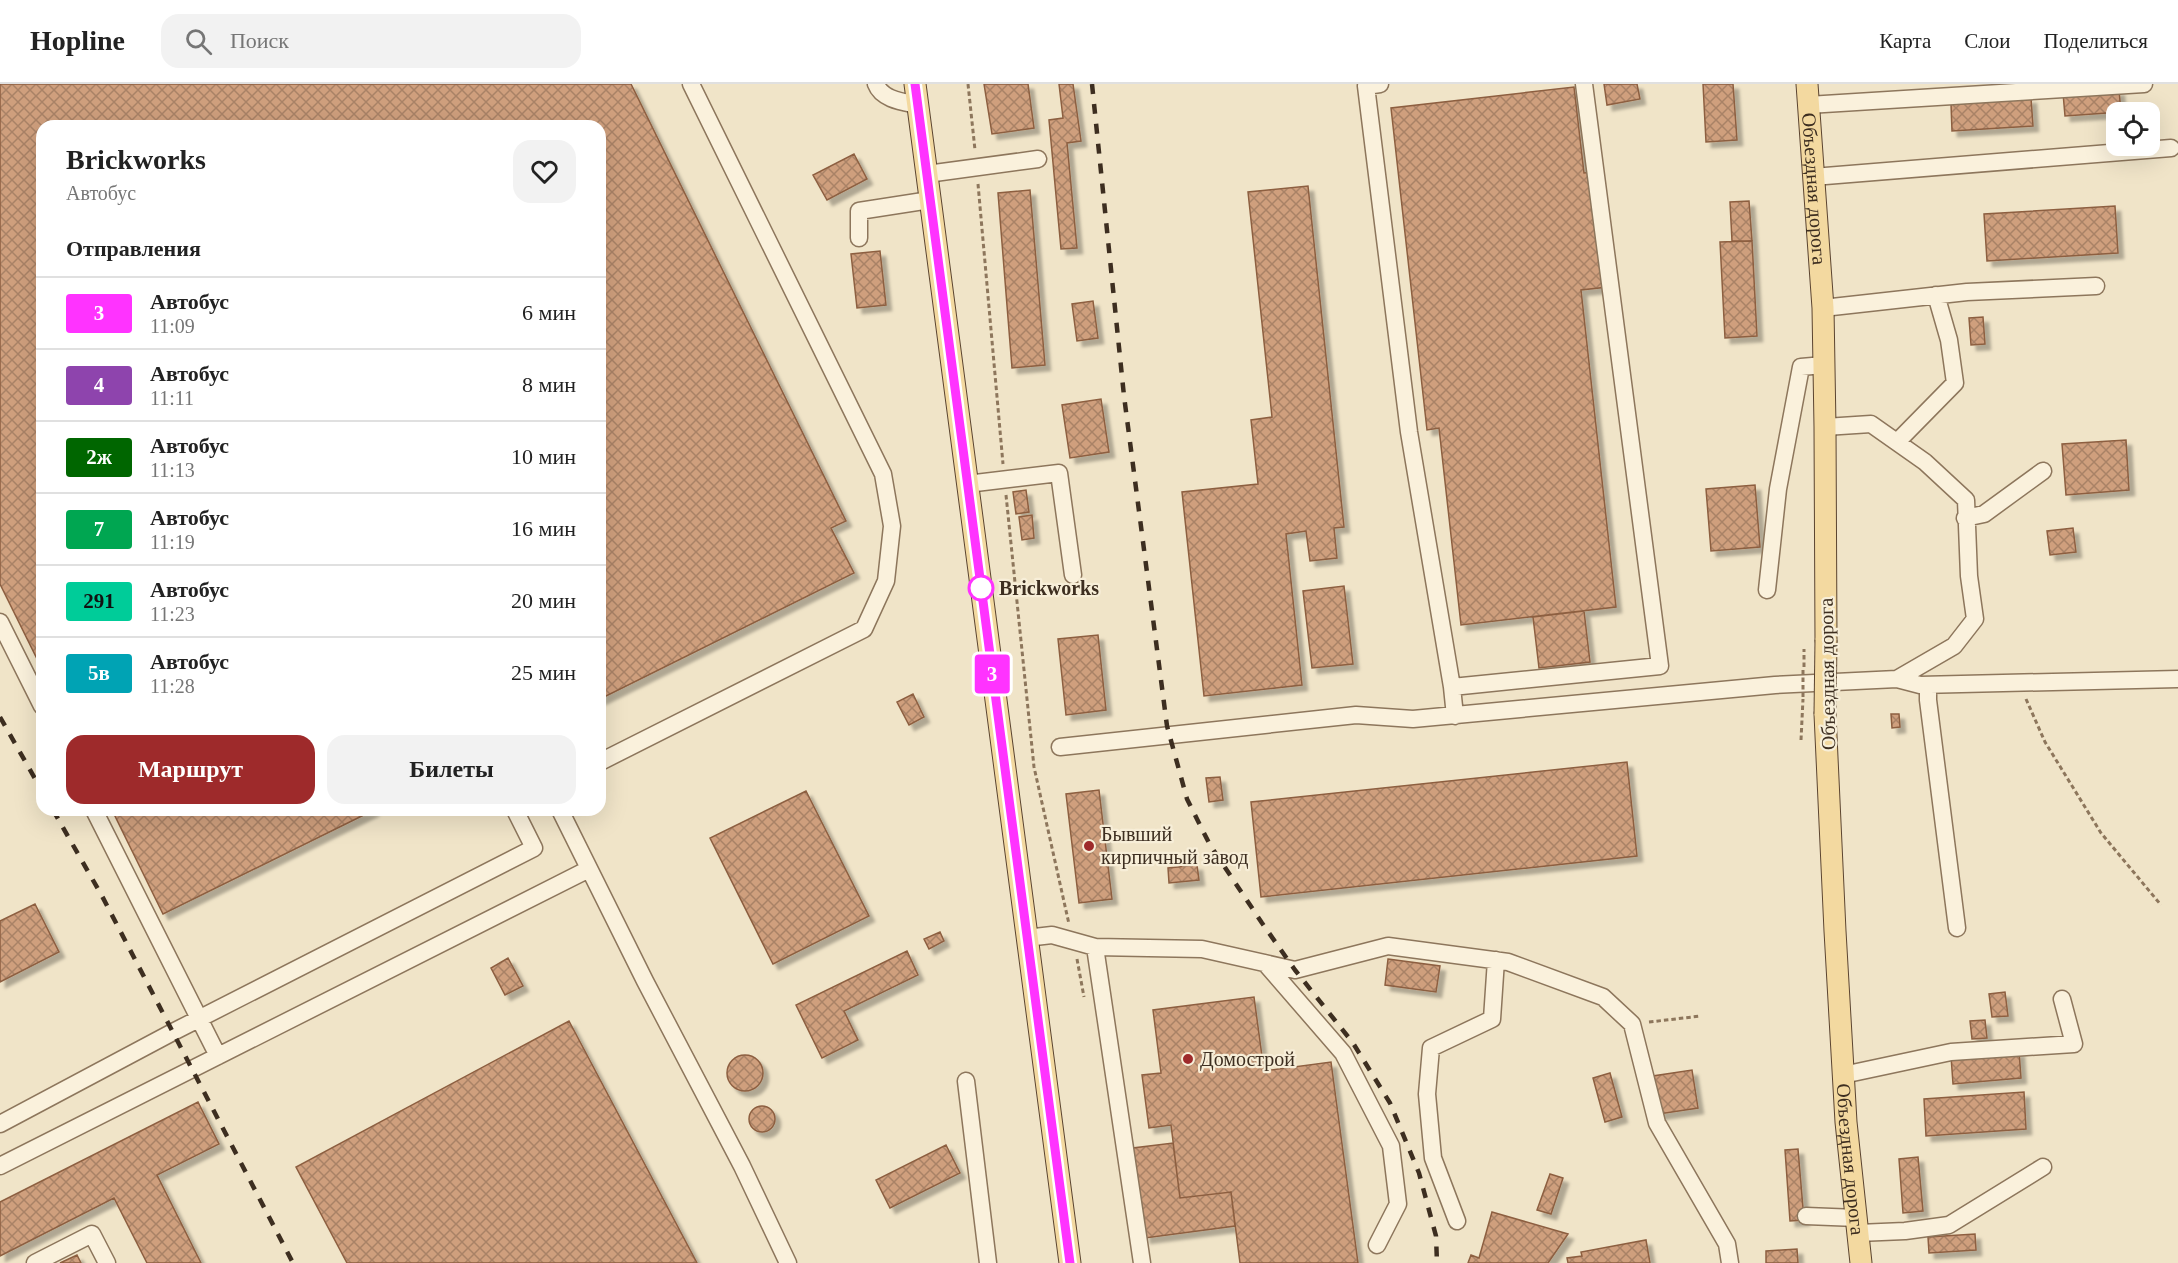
<!DOCTYPE html>
<html lang="ru">
<head>
<meta charset="utf-8">
<style>
	:root { --surface:#fff; --page:#f2f2f2; --text:#222; --muted:#767676; --line:#e0e0e0; --accent:#9e2a2b }
	body { margin:0; font-family:Georgia,serif; background:var(--page); color:var(--text); height:100vh; display:flex; flex-direction:column; font-size:22px; white-space:nowrap }
	* { box-sizing:border-box; margin:0 }
	p { font-size:20px; color:var(--muted) }
	.icon { flex:none; width:33px; height:33px; fill:none; stroke:currentColor; stroke-width:2; stroke-linecap:round; stroke-linejoin:round }
	.map { position:relative; flex:1; overflow:hidden }
	.details { position:absolute; left:36px; top:36px; width:570px; height:696px; display:flex; flex-direction:column; background:var(--surface); border-radius:18px; box-shadow:0 6px 24px #0002 }
	.details>* { flex:none }
	.badge { padding:0 12px; border-radius:4px; font-size:21px; line-height:39px }
	.controls { position:absolute; left:2106px; top:18px; display:grid; gap:12px }
	.controls a { display:grid; place-items:center; width:54px; height:54px; border-radius:12px; background:var(--surface); box-shadow:0 6px 24px #0002; font-size:30px }
	.map>.badge { position:absolute; translate:-50% -50%; box-shadow:0 0 0 3px #fff }
	h2 { padding:0 30px; font-size:22px; line-height:54px }
	.round { display:grid; place-items:center; flex:none; width:63px; height:63px; border-radius:18px; background:var(--page) }
	.overview { display:flex; align-items:center; justify-content:space-between; height:102px; padding:0 30px }
	h1 { font-size:28px; font-weight:600; line-height:45px }
	.cta { display:flex; gap:12px; margin-top:auto; padding:12px 30px }
	.cta a { flex:1; height:69px; border-radius:18px; background:var(--accent); color:#fff; font-size:24px; font-weight:600; line-height:69px; text-align:center }
	.cta a+a { background:var(--page); color:var(--text) }
	ul { padding:0; list-style:none }
	li { display:flex; align-items:center; gap:18px; height:72px; padding:0 30px; border-top:2px solid var(--line) }
	li div { flex:1 }
	li b { display:block; font-size:22px }
	li em { font-style:normal }
	li .badge { min-width:66px; font-weight:700; text-align:center }
	header { display:flex; align-items:center; gap:36px; box-sizing:border-box; height:84px; padding:0 30px; background:var(--surface); border-bottom:2px solid var(--line) }
	header strong { font-size:28px }
	nav { display:flex; gap:33px; margin-inline-start:auto; font-size:21px }
	.search { width:420px; height:54px; background:var(--page); display:flex; align-items:center; gap:15px; box-sizing:border-box; padding:0 21px; border-radius:18px; color:var(--muted); font-size:22px }
	.map>svg:first-child { display:block }
	.building { fill:url(#building-cross-hatch); stroke:#8d5f41; stroke-width:1.5; filter:url(#shadow) }
	.lines { fill:none; stroke-linecap:round; stroke-linejoin:round }
	.minor-casing { stroke:#8d765c; stroke-width:19 }
	.major-casing { stroke:#5b4430; stroke-width:23 }
	.path { stroke:#8d765c; stroke-width:3; stroke-dasharray:4.5 3; stroke-linecap:butt }
	.minor { stroke:#faf1dc; stroke-width:16 }
	.major { stroke:#f3d9a0; stroke-width:21 }
	.rail { stroke:#3d2e20; stroke-width:4.5; stroke-dasharray:10 10; stroke-linecap:butt }
	.major-bridge-casing { stroke:#5b4430; stroke-width:23; stroke-linecap:butt }
	.path-bridge { stroke:#8d765c; stroke-width:3; stroke-dasharray:4.5 3; stroke-linecap:butt }
	.major-bridge { stroke:#f3d9a0; stroke-width:21 }
	.line-casing { stroke:#fff; stroke-width:14 }
	.line { stroke:#f3f; stroke-width:9 }
	.stop-dot { fill:#fff; stroke:#f3f; stroke-width:3 }
	.poi-dot { fill:#9e2a2b; stroke:#f7eed8; stroke-width:2 }
	.labels { text-anchor:middle; stroke-width:4.5; stroke-linejoin:round; paint-order:stroke }
	.street-label { font-size:20px; fill:#3d2e20; stroke:#f7eed8 }
	.stop-label { font-size:20px; font-weight:bold; fill:#3d2e20; stroke:#f7eed8; text-anchor:start }
	.poi-label { font-size:20px; fill:#3d2e20; stroke:#f7eed8; text-anchor:start }
</style>
</head>
<body>
<header>
<strong>Hopline</strong>
<div class="search"><svg class="icon" aria-label="search" viewBox="0 0 24 24"><circle cx="10" cy="10" r="6"/><path d="M15 15l6 6"/></svg>Поиск</div>
<nav><a>Карта</a><a>Слои</a><a>Поделиться</a></nav>
</header>
<div class="map">
<svg width="2178" height="1179" viewBox="0 0 2178 1179">
	<defs>
		<pattern id="building-cross-hatch" width="8" height="8" patternUnits="userSpaceOnUse" patternTransform="scale(1.5)"><rect width="8" height="8" fill="#cf9f7d"/><path d="M0 0l8 8M0 8l8-8" fill="none" stroke="#a98266"/></pattern>
		<filter id="shadow"><feDropShadow dx="5.5" dy="5.5" stdDeviation="1.5" flood-color="#0004"/></filter>
	</defs>
	<rect width="100%" height="100%" fill="#f0e4c8"/>
	<path class="building" d="M0,0H631L846,437L831,444L854,489L600,615V42H42V585L0,500Z
		M984,0H1028L1034,44L992,50Z
		M1059,0H1073L1081,57L1067,59L1077,164L1061,165L1049,36L1063,34Z
		M1604,0H1637L1640,15L1607,21Z
		M1703,0H1733L1737,56L1706,58Z
		M1574,3L1584,89L1595,88L1608,203L1581,206L1616,523L1461,541L1439,344L1427,346L1391,24Z
		M2119,6L2121,28L2065,32L2063,9Z
		M2031,14L2033,42L1952,47L1951,20Z
		M854,70L867,95L827,116L813,91Z
		M1308,102L1344,443L1334,444L1337,474L1310,477L1306,447L1286,450L1302,601L1204,612L1182,408L1258,400L1251,336L1272,333L1248,108Z
		M1030,106L1045,281L1012,284L998,109Z
		M1749,117L1752,157H1732L1730,118Z
		M2115,122L2118,169L1987,177L1984,130Z
		M1752,157L1757,252L1725,254L1720,158Z
		M880,167L886,221L857,224L851,170Z
		M1093,217L1098,254L1077,257L1072,220Z
		M1983,233L1985,260L1971,261L1969,234Z
		M1101,315L1109,368L1070,374L1062,321Z
		M2126,356L2129,406L2066,411L2062,360Z
		M1755,401L1760,463L1711,467L1706,405Z
		M1026,406L1029,428L1016,430L1013,408Z
		M1032,431L1034,454L1022,456L1019,433Z
		M2073,444L2076,468L2050,471L2047,447Z
		M1344,502L1353,580L1312,584L1303,507Z
		M1584,527L1590,578L1539,584L1533,533Z
		M1098,551L1106,626L1066,631L1058,555Z
		M913,610L924,633L909,641L897,618Z
		M1891,630H1899L1900,643L1892,644Z
		M1627,678L1637,772L1261,813L1251,718Z
		M1220,693L1223,716L1209,718L1206,694Z
		M1099,706L1112,815L1079,819L1066,710Z
		M806,707L869,832L773,880L710,754Z
		M112,726H374L163,830Z
		M1197,781L1199,796L1169,799L1168,784Z
		M35,820L59,868L0,898V837Z
		M940,848L944,857L929,865L924,855Z
		M907,867L918,891L844,927L858,956L822,974L796,921Z
		M508,874L523,902L505,911L491,884Z
		M1388,875L1440,882L1436,908L1385,901Z
		M2005,908L2008,932L1992,933L1989,910Z
		M1254,913L1264,987L1331,978L1358,1179H1240L1231,1108L1180,1114L1171,1041L1149,1044L1142,991L1161,989L1153,926Z
		M1985,936L1987,954L1972,955L1970,937Z
		M569,937L697,1179H347L296,1083Z
		M2019,967L2021,994L1953,1000L1951,972Z
		M727 989a18 18 0 1 1 36 0a18 18 0 1 1-36 0Z
		M1692,986L1698,1024L1659,1030L1653,992Z
		M1610,989L1622,1033L1605,1038L1593,994Z
		M2024,1008L2026,1045L1926,1052L1924,1015Z
		M198,1018L219,1060L157,1091L201,1179H147L114,1114L0,1172V1118Z
		M749 1035a13 13 0 1 1 26 0a13 13 0 1 1-26 0Z
		M1173,1059L1180,1114L1231,1108L1235,1142L1145,1154L1133,1064Z
		M946,1061L960,1089L890,1124L876,1096Z
		M1798,1065L1804,1136L1790,1137L1785,1066Z
		M1918,1073L1923,1127L1903,1129L1899,1075Z
		M1550,1090L1563,1094L1551,1130L1537,1126Z
		M1492,1128L1568,1150L1548,1179H1468L1471,1171L1479,1174Z
		M1975,1150L1976,1166L1929,1169L1928,1153Z
		M1646,1156L1650,1179H1568L1567,1174L1582,1172L1581,1168Z
		M1797,1165L1798,1179H1766V1167Z
		M77,1171L81,1179H60Z"/>
	<g class="lines">
		<defs>
			<path id="minor" d="M876,0C882,16 904,18 918,21
				M1380,0L1366,2L1409,348L1452,603L1455,632
				M1808,21L2144,0
				M927,90L1038,75
				M1813,93L2171,64
				M859,154V127L930,116
				M1823,224L1967,208L2096,202
				M1897,358L1955,299L1949,256L1936,211
				M967,400L1059,389L1073,491
				M1965,434L1984,430L2043,387
				M1767,506L1778,405L1801,283L1824,281
				M0,538L42,622
				M1897,595L1920,601L2178,595
				M1928,601V616L1957,844
				M1452,603L1660,582L1584,0
				M1060,663L1356,631L1413,635L1775,601L1897,595L1954,562L1975,535L1969,492L1966,416L1925,378L1871,340L1825,343
				M600,678L864,545L886,497L892,442L883,390L691,0
				M94,726L218,972
				M560,726L645,897L742,1082L788,1179
				M1026,854L1052,851L1095,863L1202,865L1295,886L1388,862L1508,878L1603,913L1632,940L1657,1039L1727,1160L1730,1179
				M1095,863L1142,1179
				M1265,879L1343,969L1391,1062L1398,1120L1377,1161
				M1843,991L1951,968L2074,960L2062,915
				M966,997L988,1179
				M0,1040L173,948L534,764L515,726
				M0,1082L589,785
				M1806,1132L1857,1134
				M1457,1137L1433,1074L1427,1010L1431,964L1492,935L1496,876
				M1858,1149L1905,1147L1949,1141L2043,1083
				M35,1179L92,1150L107,1179"/>
			<g id="major">
				<path d="M915,0L1070,1179"/>
				<path id="s1" d="M1807,0L1823,224L1825,343L1826,556"/>
				<path id="s2" d="M1825,630L1835,847L1846,1038L1861,1179"/>
			</g>
		</defs>
		<use href="#minor" class="minor-casing"/>
		<use href="#major" class="major-casing"/>
		<path class="path" d="M968,0L975,66
			M978,100L1003,380
			M1006,411L1034,683L1069,840
			M1804,583V565
			M2026,615L2045,658L2101,749L2161,821
			M1801,656L1803,615
			M1077,875L1084,913
			M1649,938L1701,932"/>
		<use href="#minor" class="minor"/>
		<use href="#major" class="major"/>
		<path class="rail" d="M1092,0L1124,312L1167,642L1187,715L1210,761L1262,839L1295,886L1353,959L1390,1019L1419,1089L1436,1152L1437,1179
			M0,633L42,707
			M53,726L102,812L293,1179"/>
		<defs>
			<path id="major-bridge" d="M1825,630L1826,556"/>
		</defs>
		<use href="#major-bridge" class="major-bridge-casing"/>
		<path class="path-bridge" d="M1803,613V585"/>
		<use href="#major-bridge" class="major-bridge"/>
	</g>
	<g class="lines">
		<defs>
			<path id="line" d="M915,0L1070,1179"/>
		</defs>
		<use href="#line" class="line-casing"/>
		<use href="#line" class="line"/>
	</g>
	<circle class="stop-dot" cx="981" cy="504" r="12"/>
	<g class="poi-dot">
		<circle cx="1089" cy="762" r="6"/>
		<circle cx="1188" cy="975" r="6"/>
	</g>
	<g class="labels">
		<g class="street-label">
			<text dy="7" stroke="none"><textPath href="#s1" startOffset="105">Объездная дорога</textPath></text>
			<text transform="translate(1827 590) rotate(-91)" y="7">Объездная дорога</text>
			<text dy="7" stroke="none"><textPath href="#s2" startOffset="446">Объездная дорога</textPath></text>
		</g>
		<g class="stop-label">
			<text x="999" y="511">Brickworks</text>
		</g>
		<g class="poi-label">
			<text x="1101" y="757">Бывший<tspan x="1101" dy="23">кирпичный завод</tspan></text>
			<text x="1200" y="982">Домострой</text>
		</g>
	</g>
</svg>
<div class="controls">
<a><svg class="icon" aria-label="locate" viewBox="0 0 24 24"><circle cx="12" cy="12" r="6"/><path d="M12 2v4M12 18v4M2 12h4M18 12h4"/></svg></a>
</div>
<b class="badge" style="left:992px;top:590px;background:#f3f;color:#fff">3</b>
<section class="details">
<div class="overview"><div><h1>Brickworks</h1><p>Автобус</p></div><a class="round"><svg class="icon" aria-label="heart" viewBox="0 0 24 24"><path d="M12 20l-8-8c-3-5 5-10 8-4 3-6 11-1 8 4z"/></svg></a></div>
<h2>Отправления</h2>
<ul>
<li><span class="badge" style="background:#f3f;color:#fff">3</span><div><b>Автобус</b><p>11:09</p></div><em>6 мин</em></li>
<li><span class="badge" style="background:#8e44ad;color:#fff">4</span><div><b>Автобус</b><p>11:11</p></div><em>8 мин</em></li>
<li><span class="badge" style="background:#060;color:#fff">2ж</span><div><b>Автобус</b><p>11:13</p></div><em>10 мин</em></li>
<li><span class="badge" style="background:#00a651;color:#fff">7</span><div><b>Автобус</b><p>11:19</p></div><em>16 мин</em></li>
<li><span class="badge" style="background:#0c9;color:#111">291</span><div><b>Автобус</b><p>11:23</p></div><em>20 мин</em></li>
<li><span class="badge" style="background:#00a3b4;color:#fff">5в</span><div><b>Автобус</b><p>11:28</p></div><em>25 мин</em></li>
</ul>
<div class="cta"><a>Маршрут</a><a>Билеты</a></div>
</section>
</div>
</body>
</html>
